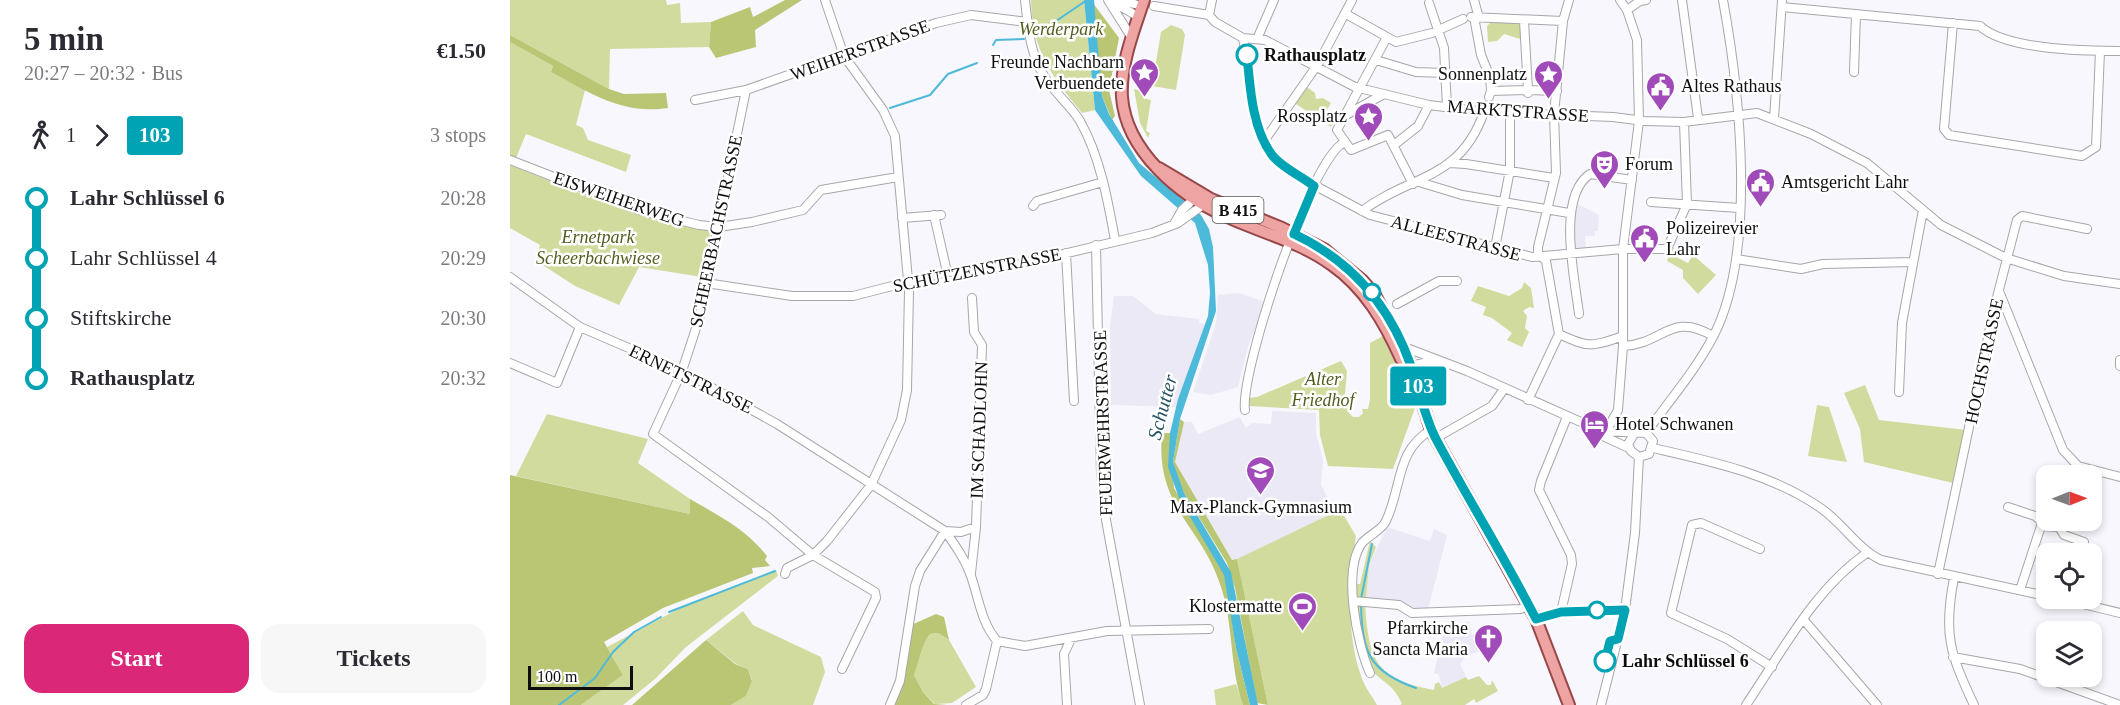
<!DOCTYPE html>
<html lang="en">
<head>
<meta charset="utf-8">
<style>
	:root { --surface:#fff; --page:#f7f7f7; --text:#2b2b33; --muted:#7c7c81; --accent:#db2777 }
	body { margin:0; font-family:"Times New Roman",serif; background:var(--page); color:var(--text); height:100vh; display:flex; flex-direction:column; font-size:22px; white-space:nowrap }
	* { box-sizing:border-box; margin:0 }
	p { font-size:20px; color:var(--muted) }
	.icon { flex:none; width:33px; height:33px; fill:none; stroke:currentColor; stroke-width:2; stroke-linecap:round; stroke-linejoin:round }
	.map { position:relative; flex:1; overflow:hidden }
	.details { display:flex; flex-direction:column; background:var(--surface); width:510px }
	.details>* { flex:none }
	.badge { padding:0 12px; border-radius:4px; font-size:21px; line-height:39px }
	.needle { width:39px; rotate:89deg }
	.buttons { position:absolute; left:1526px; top:465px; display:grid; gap:12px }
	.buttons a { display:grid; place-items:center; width:66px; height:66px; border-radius:12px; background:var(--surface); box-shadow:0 3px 9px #0003; font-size:30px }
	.scale { position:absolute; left:18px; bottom:15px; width:105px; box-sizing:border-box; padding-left:6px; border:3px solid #0e0e10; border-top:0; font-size:16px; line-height:21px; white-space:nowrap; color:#0e0e10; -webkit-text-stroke:4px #fff; paint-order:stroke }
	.map>.badge { position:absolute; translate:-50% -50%; box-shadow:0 0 0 3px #fff }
	.legs { display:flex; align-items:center; gap:9px; height:66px; padding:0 24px; font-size:20px }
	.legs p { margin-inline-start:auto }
	.head { display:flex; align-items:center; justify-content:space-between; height:102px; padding:0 24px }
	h1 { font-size:33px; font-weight:800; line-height:45px }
	.cta { display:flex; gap:12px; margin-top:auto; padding:12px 24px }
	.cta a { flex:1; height:69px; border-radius:18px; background:var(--accent); color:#fff; font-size:24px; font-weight:800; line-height:69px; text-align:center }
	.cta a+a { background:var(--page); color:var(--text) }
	ul { padding:0 24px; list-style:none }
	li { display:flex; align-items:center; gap:21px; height:60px; font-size:22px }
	li i { display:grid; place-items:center; width:9px; height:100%; margin:0 8px; background:currentColor }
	li i::after { content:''; width:15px; height:15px; margin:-8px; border:4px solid; border-radius:50%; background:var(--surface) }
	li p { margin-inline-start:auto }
	li:first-child i { background:linear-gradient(#0000 50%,currentColor 0) }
	li:last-child i { background:linear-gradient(currentColor 50%,#0000 0) }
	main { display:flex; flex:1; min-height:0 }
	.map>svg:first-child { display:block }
	.built { fill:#ebe9f6 }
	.green { fill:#d1db9d }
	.forest { fill:#bbc674 }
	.water { fill:#4ebada }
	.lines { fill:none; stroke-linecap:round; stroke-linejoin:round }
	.stream { stroke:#4ebada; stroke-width:2 }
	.minor-casing { stroke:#a7a6ab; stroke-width:10 }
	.major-casing { stroke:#994849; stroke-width:14 }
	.minor { stroke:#fff; stroke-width:8 }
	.major { stroke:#efa4a4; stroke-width:10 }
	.line-1-casing { stroke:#fff; stroke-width:14 }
	.line-1 { stroke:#00a3b4; stroke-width:9 }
	.stop-1-dot { fill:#fff; stroke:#00a3b4; stroke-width:3 }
	.labels { text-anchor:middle; stroke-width:5; stroke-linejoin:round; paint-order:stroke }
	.shield { fill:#fff; stroke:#565658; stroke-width:1.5 }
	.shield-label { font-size:16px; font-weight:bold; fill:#0e0e10 }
	.park-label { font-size:18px; font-style:italic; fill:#555c20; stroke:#fff }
	.street-label { font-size:18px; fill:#0e0e10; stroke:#fff }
	.stop-label { font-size:18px; font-weight:bold; fill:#0e0e10; stroke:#fff; text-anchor:start }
	.poi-label { font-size:18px; fill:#0e0e10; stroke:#fff; text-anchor:end }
	.water-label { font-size:20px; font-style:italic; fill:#275563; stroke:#fff }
</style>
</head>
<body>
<main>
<section class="details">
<div class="head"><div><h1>5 min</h1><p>20:27 – 20:32 · Bus</p></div><b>€1.50</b></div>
<div class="legs"><svg class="icon" aria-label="walk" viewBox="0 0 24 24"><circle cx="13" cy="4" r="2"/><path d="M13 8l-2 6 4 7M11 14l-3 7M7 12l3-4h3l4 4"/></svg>1<svg class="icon" aria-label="forward" viewBox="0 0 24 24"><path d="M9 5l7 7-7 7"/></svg><b class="badge" style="background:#00a3b4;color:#fff">103</b><p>3 stops</p></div>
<ul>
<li><i style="color:#00a3b4"></i><b>Lahr Schlüssel 6</b><p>20:28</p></li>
<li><i style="color:#00a3b4"></i><span>Lahr Schlüssel 4</span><p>20:29</p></li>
<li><i style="color:#00a3b4"></i><span>Stiftskirche</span><p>20:30</p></li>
<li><i style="color:#00a3b4"></i><b>Rathausplatz</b><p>20:32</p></li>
</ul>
<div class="cta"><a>Start</a><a>Tickets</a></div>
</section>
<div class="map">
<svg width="1610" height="705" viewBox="0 0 1610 705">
	<rect width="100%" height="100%" fill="#f8f7fd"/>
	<path class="built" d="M1068,204L1089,215L1088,231H1085V236H1075L1076,250L1065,251L1062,223Z
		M729,293L755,302L738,347L728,387L701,395L683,392L706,323L708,295Z
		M604,296H623L646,314L689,319V323L695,324L666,407L601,405L600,326Z
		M762,411L806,413V434L813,460L811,484L822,508L817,510L820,515L723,561L665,462L669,436L674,422H682L688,434L730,417L736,428L742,423L761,424Z
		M877,527L920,541L924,529L937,535L918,610L856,599L859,565Z
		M959,621L962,635L972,630L981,647L956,656L950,664L956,677L932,688L929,675L924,673L935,624L941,627Z"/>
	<path class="green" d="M0,0H156L157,5L170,3L171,23L201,22L199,47L100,49L99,89L0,35Z
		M521,0H574L585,110L572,113C541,75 522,50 521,0Z
		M981,22L1010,23V39L994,34L987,41L978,42L977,26Z
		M661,25L672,29L675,35L666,90L642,86L651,32Z
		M0,42L43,66L41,72L75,90L66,125L73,128L78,140L121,155L116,172L16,134L6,158L0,156Z
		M797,87L805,93L806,99L813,98L821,103L816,112L826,119L821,127L786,104Z
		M624,89L634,91L633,98L641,100L636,131L640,133L638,138L630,123Z
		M0,165C65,190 131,222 201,230L192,277L129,267L109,305L65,286L25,260L30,245L0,228Z
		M1161,247L1164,248L1162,255L1178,263L1183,255L1206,275L1188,294L1173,278V270L1157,261Z
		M1014,282L1021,288L1024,308L1019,307L1013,311L1017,316L1015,328L1019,332L1012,347L997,340L1002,333L982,318L973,315L976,307L961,301L968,286L999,296L1012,288Z
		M873,336L905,408L883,469L818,466L810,435L809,410L738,406V398L747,397L831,361L837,371L834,404L835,408L841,409L839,413L843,417H849L853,413L852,409H858L860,400V343Z
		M1355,385L1369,420L1456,430L1443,483L1354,462L1350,429L1334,393Z
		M1307,405L1319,407L1337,462L1298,456Z
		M37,414L138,439L128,463L180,499V514L6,476Z
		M827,511L833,514L846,536C839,579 836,634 851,676C854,686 862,696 867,705H758L727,559Z
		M860,541L866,547L859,565L856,599L845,596V584H850Z
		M266,570L268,576L176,647L145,679L113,705H71L113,675L97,647L172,607Z
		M846,603L855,604C859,660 865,679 924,690L925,684L929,682L932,688L956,677L958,680L969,676L977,685H981L982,680L988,691L966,703L964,699L955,705H890L892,704C883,683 872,683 861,669C849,652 850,623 846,603Z
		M233,611L243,625L311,657L315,672L303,705H221L236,696L242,680L238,669L226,664L196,640Z
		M428,633L439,640L466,687L442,703L425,704L413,692L404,675C410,661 411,645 420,634Z
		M726,684L733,705H706L704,690Z"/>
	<path class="forest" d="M275,0H292L245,30L246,47L206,58L199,47L201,22L240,7L243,17Z
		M583,3L609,38L599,90L605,116L602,120L592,96Z
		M0,35L99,89L114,94L156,93L158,108C112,115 80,93 41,72L43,66L0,42Z
		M670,419L674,422L665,462L722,560L727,559L758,705L747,703L725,588L717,563L674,493L666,475L663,462Z
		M652,433H660L664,488L715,575L726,648L740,705H733C719,666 724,623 710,584C690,524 645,507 652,433Z
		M0,475L180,514V499C208,515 237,530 257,556L255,560L260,566L242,568L243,573L153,608L94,642L113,675L71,705H0Z
		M426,614L434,617L439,640L428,633L420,634C411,645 410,661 404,675L413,692L424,704L437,705H383L395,676L401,625Z
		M196,640L225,664L238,669L242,681L236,696L221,705H122Z"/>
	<path class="water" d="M574,0H584L592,96L599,114L629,163L691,215L699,229L703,247L706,311L670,419L663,462L674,493L721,572L748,705H740L726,648L714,575L669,498L658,467L660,433L668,399L698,316L700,293L698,265L685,223L631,176L585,110Z"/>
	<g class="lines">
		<path class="stream" d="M524,36L577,0
			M483,45L486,40L514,39
			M380,108L420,95L438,74L467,63
			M851,599L862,544
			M851,604C852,653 860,672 906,688
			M159,612L265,571
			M49,705L85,678L103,652L124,632L151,617"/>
		<defs>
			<path id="minor" d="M515,0C518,27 520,56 536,79C546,94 561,106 570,121C590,156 598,201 605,240
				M598,0L622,38
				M609,0L632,6
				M964,0L969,18
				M1172,0L1188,118
				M601,1L629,17
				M919,3L934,48L937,107
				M644,6L699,15L705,22L733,38L745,112L750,132L762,155L804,185L860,215L1022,257L1113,249H1157L1177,204L1174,122
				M1272,7L1470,26C1496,50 1574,51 1610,51
				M1117,10L1130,1L1136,0
				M836,14L886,42L922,33L953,19
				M699,15L702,0
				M961,17L1053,21
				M964,17L971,55L980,77L981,91
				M1014,21L1018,90L1047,91
				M1443,23L1434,129L1439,135L1572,156L1586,147L1590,51
				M733,38L755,40L845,87L919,105L974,112L1103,117L1134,121L1174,122L1247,113L1301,134L1357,163L1431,225L1496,258L1554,276L1610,284
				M747,39L764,0
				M876,39L827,130L841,150L878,135L903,184
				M866,60L906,72L935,73
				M1344,72L1346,14
				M236,90L189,319L172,371L143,434L258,517L303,555L365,592L366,598L332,669
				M979,97L981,91L1018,90V93
				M185,100L236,90L426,23L461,15L517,22
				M834,116L874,94
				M1264,118L1272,0
				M754,141L808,64L842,0
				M884,145L908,126L919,105
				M0,160L129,210L189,225L209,227L242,222L293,210L311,190L388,177
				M939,163L956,164L1044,178
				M909,182L952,195L1059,213
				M1141,202L1229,208
				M523,206L527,201L593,182
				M852,211C901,174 950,181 974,112
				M424,215L437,272
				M392,218L431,215
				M664,224L672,210L687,196
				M586,245L591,473L596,520L630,705
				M985,248L1000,170V113
				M556,253L564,401
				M1226,259L1291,269L1313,264L1403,262
				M0,277L70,327L172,371L267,424L435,531C445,545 455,559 461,576C469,599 471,622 487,641L515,646L597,631L699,629
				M196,283L282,296H343L437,272L494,268L642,233L668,223L693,205
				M1489,291L1553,450L1568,466L1610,477
				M462,298L464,332L472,345L466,527
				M887,304L929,281H947
				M1069,314C1065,279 1046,197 1080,174L1122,180
				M1049,334C1079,348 1081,347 1113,336
				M1113,346C1154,344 1160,311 1203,336
				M894,347L957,371L1091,431L1136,433L1143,441L1139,454L1129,457L1121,451L1118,444L1124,434
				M0,363L47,383L70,327
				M1610,366V360
				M895,367L928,360
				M1389,392L1392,323L1413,210
				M1018,400L1049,334L1036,261L1028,253V247L1046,173L1044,114L1053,21L1059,0
				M735,410C730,371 801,156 835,142
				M1091,431L1099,426L1108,410L1113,346V249L1129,121L1127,40L1117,10L1110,0
				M1091,431L1095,437L1119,448
				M1136,433C1159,401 1186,370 1204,335C1247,250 1230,93 1213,0
				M926,438L982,406L994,389
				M1143,448C1200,461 1263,474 1312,509C1333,524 1348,549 1371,560L1536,596
				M1565,476L1568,466
				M1498,507L1525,516L1536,525
				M1549,527L1554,535L1574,542
				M1250,549L1191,523L1182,525L1161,613L1217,639L1262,667
				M275,574L277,568L303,555L317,541L361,485L391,420L397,390L399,291L385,136L373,110L334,56L315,0
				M1428,574L1484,309L1507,220L1512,216L1577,229
				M1444,578C1433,634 1440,654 1464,705
				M1510,590L1531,526L1549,527L1552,520
				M1548,598L1610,613
				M843,601L889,605L902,613L1011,609L1019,605
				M1051,612L1062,564L1061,555L1029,490L1031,481L1057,417
				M1026,619L1051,612L1115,610
				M1293,619L1367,705
				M1443,657L1510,669L1610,705
				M860,673C847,644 832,571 852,543C859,535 872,530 876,521C892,487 886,450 921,430
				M380,705L390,681L405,586L410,571L435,531L451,532L466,527L461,573
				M456,705L473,695L476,689L487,641
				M557,705L554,654L561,639
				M1091,705L1115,610L1125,533L1129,457
				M1236,705C1272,652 1304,589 1358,552"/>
			<path id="major" d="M634,0C624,30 610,65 612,97C616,151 669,195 715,216C751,233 789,241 822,265C855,288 875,323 891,359
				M649,168L701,199L772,228L814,249L853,281L865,295L899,361L921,430L1026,619L1059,705"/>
		</defs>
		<use href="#minor" class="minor-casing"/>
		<use href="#major" class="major-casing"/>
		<use href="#minor" class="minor"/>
		<use href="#major" class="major"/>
	</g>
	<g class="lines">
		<defs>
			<path id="line-1" d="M737,55C740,87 742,128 762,155C771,167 791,176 804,186L784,234C842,261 880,306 901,366C910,390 914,416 926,439C958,499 995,558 1026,619L1051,612L1115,610L1108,639L1100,641L1095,661"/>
		</defs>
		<use href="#line-1" class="line-1-casing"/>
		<use href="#line-1" class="line-1"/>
	</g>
	<defs>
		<symbol id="sight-pin" viewBox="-11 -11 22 30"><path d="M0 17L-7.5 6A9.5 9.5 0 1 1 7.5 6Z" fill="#a04bb9" stroke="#fff"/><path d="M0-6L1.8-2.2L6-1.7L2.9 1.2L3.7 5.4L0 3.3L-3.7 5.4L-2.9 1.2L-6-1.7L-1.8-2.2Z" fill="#fff"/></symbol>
		<symbol id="civic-pin" viewBox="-11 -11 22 30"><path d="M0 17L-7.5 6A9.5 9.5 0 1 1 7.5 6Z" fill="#a04bb9" stroke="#fff"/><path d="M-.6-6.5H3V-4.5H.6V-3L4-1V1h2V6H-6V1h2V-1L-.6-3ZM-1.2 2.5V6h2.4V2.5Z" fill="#fff"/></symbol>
		<symbol id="theatre-pin" viewBox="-11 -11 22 30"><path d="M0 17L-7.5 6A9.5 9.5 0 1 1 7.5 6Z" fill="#a04bb9" stroke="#fff"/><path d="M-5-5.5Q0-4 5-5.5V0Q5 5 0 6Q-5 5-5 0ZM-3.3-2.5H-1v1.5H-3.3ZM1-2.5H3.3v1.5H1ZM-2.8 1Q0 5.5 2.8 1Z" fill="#fff"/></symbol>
		<symbol id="hotel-pin" viewBox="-11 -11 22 30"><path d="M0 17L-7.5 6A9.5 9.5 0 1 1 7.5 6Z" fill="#a04bb9" stroke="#fff"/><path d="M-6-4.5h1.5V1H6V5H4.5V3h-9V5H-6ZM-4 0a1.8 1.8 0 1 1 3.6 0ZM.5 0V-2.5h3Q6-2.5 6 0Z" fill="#fff"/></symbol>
		<symbol id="school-pin" viewBox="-11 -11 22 30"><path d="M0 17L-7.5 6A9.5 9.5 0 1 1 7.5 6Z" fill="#a04bb9" stroke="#fff"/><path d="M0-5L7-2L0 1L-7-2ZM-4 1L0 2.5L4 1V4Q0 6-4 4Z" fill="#fff"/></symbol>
		<symbol id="stadium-pin" viewBox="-11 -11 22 30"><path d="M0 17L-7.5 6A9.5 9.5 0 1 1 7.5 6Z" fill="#a04bb9" stroke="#fff"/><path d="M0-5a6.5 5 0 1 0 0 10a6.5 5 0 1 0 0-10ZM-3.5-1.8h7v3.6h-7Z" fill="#fff"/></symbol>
		<symbol id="church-pin" viewBox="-11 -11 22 30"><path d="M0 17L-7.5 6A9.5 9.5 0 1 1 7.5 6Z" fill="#a04bb9" stroke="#fff"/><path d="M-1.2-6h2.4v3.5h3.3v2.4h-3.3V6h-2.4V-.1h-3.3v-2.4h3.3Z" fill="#fff"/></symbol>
	</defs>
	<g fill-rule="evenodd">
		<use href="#sight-pin" x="618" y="56" width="33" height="45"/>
		<use href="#sight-pin" x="1022" y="58" width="33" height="45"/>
		<use href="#civic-pin" x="1134" y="70" width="33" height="45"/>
		<use href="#sight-pin" x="842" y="100" width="33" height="45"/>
		<use href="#theatre-pin" x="1078" y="148" width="33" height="45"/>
		<use href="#civic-pin" x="1234" y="166" width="33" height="45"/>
		<use href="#civic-pin" x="1118" y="222" width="33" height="45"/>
		<use href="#hotel-pin" x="1068" y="408" width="33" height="45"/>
		<use href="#school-pin" x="734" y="454" width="33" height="45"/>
		<use href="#stadium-pin" x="776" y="590" width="33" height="45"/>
		<use href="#church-pin" x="962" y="622" width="33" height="45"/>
	</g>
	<g class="stop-1-dot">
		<circle cx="737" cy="55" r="10"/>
		<circle cx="862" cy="292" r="8"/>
		<circle cx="1087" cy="610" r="8"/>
		<circle cx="1095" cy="661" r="10"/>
	</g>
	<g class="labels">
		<rect class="shield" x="702.5" y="197" width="51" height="26" rx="4.5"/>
		<g class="shield-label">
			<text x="728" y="216">B 415</text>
		</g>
		<g class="park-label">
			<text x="551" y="35">Werderpark</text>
			<text x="88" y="243">Ernetpark<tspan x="88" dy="21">Scheerbachwiese</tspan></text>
			<text x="813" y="385">Alter<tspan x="813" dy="21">Friedhof</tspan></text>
		</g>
		<g class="street-label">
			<text transform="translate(350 50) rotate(-20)" y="6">WEIHERSTRASSE</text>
			<text transform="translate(1008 111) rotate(4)" y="6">MARKTSTRASSE</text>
			<text transform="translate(109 199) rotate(19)" y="6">EISWEIHERWEG</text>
			<text transform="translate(206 231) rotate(-78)" y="6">SCHEERBACHSTRASSE</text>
			<text transform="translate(946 238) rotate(15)" y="6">ALLEESTRASSE</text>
			<text transform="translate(467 270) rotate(-11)" y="6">SCHÜTZENSTRASSE</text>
			<text transform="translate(1474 361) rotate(-78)" y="6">HOCHSTRASSE</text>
			<text transform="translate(181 379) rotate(26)" y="6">ERNETSTRASSE</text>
			<text transform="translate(593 423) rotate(-92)" y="6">FEUERWEHRSTRASSE</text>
			<text transform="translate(469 430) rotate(-88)" y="6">IM SCHADLOHN</text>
		</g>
		<g class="stop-label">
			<text x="754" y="61">Rathausplatz</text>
			<text x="1112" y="667">Lahr Schlüssel 6</text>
		</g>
		<g class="poi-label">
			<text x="614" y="68">Freunde Nachbarn<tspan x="614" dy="21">Verbuendete</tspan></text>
			<text x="1017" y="80">Sonnenplatz</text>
			<text x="1171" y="92" text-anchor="start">Altes Rathaus</text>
			<text x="837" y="122">Rossplatz</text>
			<text x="1115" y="170" text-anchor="start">Forum</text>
			<text x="1271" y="188" text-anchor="start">Amtsgericht Lahr</text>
			<text x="1156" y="234" text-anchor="start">Polizeirevier<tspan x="1156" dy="21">Lahr</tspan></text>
			<text x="1105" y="430" text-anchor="start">Hotel Schwanen</text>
			<text x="751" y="513" text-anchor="middle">Max-Planck-Gymnasium</text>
			<text x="772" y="612">Klostermatte</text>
			<text x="958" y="634">Pfarrkirche<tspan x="958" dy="21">Sancta Maria</tspan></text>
		</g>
		<g class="water-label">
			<text transform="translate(652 407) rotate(-75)" y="7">Schutter</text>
		</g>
	</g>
</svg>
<div class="buttons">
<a><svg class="needle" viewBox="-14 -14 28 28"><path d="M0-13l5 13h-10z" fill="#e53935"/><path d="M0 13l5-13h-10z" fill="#7c7c81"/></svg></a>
<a><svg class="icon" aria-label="locate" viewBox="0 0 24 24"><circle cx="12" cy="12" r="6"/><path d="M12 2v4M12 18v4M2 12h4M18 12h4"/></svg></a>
<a><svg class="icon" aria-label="layers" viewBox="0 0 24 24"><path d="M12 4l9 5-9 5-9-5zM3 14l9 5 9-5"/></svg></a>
</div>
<div class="scale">100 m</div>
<b class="badge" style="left:908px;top:386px;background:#00a3b4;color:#fff">103</b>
</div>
</main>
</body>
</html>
